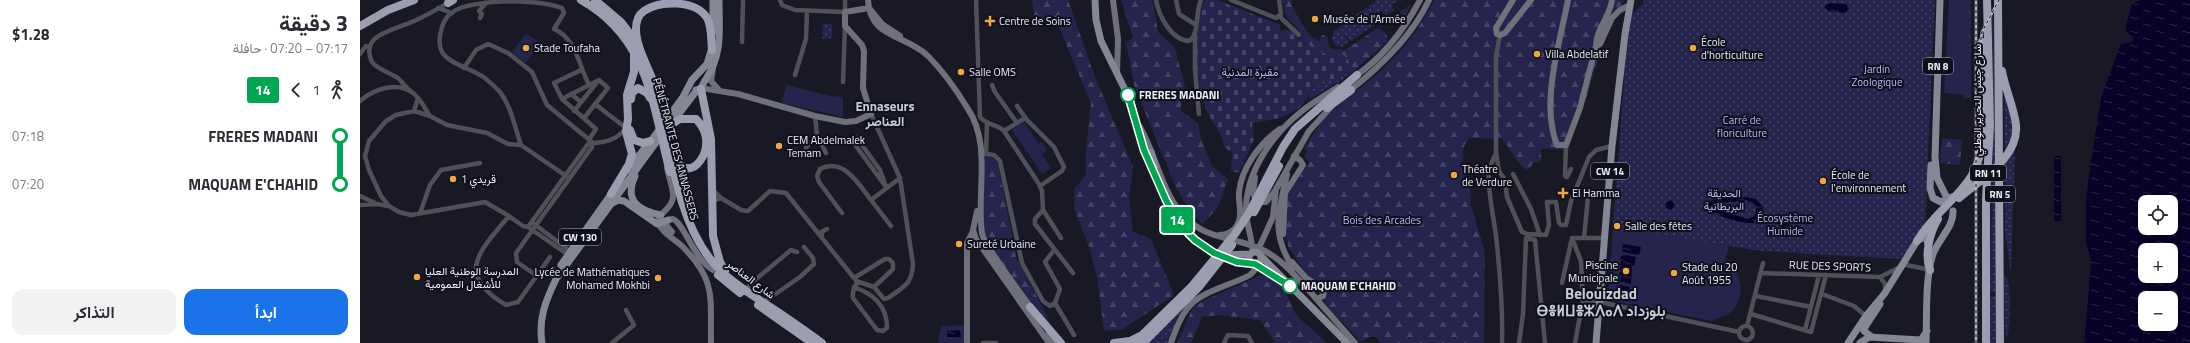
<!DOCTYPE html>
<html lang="ar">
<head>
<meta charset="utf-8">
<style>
	:root { --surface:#fff; --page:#f2f2f3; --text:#2b2b33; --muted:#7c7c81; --accent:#1a73e8 }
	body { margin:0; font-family:"Titillium Web",Vazirmatn,"Noto Sans Tifinagh",sans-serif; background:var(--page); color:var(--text); direction:rtl; height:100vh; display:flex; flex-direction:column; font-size:15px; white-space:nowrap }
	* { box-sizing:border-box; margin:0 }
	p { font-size:13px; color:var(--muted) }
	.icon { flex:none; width:22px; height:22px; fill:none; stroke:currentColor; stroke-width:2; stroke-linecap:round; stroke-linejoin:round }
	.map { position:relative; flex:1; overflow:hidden; direction:ltr }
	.side { display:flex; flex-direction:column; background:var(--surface); width:360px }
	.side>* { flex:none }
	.badge { padding:0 8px; border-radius:3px; font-size:14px; line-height:26px }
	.controls { position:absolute; left:1778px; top:195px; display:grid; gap:8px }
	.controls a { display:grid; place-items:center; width:40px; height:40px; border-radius:8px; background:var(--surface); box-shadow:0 2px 6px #0003; font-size:20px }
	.map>.badge { position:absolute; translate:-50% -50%; box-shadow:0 0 0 2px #fff }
	.legs { display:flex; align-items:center; gap:6px; height:44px; padding:0 12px; font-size:13px }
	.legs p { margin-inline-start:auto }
	.head { display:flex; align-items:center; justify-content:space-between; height:68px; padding:0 12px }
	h1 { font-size:22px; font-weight:700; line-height:30px }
	.action { display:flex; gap:8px; margin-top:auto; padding:8px 12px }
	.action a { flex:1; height:46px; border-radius:12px; background:var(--accent); color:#fff; font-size:16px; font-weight:700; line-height:46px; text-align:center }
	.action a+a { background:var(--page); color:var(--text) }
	ul { padding:0 12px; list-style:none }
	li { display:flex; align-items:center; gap:14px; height:48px; font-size:15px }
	li i { display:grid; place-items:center; width:6px; height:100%; margin:0 5px; background:currentColor }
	li i::after { content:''; width:10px; height:10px; margin:-5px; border:3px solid; border-radius:50%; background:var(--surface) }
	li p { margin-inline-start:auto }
	li:first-child i { background:linear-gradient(#0000 50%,currentColor 0) }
	li:last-child i { background:linear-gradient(currentColor 50%,#0000 0) }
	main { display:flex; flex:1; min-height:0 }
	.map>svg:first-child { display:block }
	.green { fill:url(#green-dots) }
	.forest { fill:url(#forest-firs) }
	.cemetery { fill:url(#cemetery-stones) }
	.pitch { fill:#25244c }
	.water { fill:url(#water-ripples); fill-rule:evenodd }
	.pier { fill:#191926 }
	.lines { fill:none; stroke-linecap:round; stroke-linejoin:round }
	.street { stroke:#505158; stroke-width:4.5 }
	.secondary { stroke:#6f707a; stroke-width:6 }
	.primary { stroke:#868795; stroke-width:7 }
	.highway { stroke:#9c9dae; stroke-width:8 }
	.rail-casing { stroke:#b6b6c0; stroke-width:2.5 }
	.rail { stroke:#10101c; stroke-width:1; stroke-dasharray:3; stroke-linecap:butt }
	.line-1-casing { stroke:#fff; stroke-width:9 }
	.line-1 { stroke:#00a651; stroke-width:6 }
	.poi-dot { fill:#efa73e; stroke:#10101c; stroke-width:1.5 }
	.stop-1-dot { fill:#fff; stroke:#00a651; stroke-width:2 }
	.labels { text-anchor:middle; stroke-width:4; stroke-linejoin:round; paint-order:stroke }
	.shield { fill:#10101c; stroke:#ababb6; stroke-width:1 }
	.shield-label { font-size:10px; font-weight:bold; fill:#eeeef8 }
	.poi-label { font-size:11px; fill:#eeeef8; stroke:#10101c; text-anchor:start }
	.park-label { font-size:11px; fill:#b6b9f8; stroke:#10101c }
	.stop-label { font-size:11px; font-weight:bold; fill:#eeeef8; stroke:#10101c; text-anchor:start }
	.street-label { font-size:11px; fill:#eeeef8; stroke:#10101c }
	.quarter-label { font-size:13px; font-weight:bold; fill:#c8cadb; stroke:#10101c }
	.district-label { font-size:15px; font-weight:bold; fill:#c8cadb; stroke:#10101c }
</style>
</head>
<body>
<main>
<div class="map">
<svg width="1830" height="343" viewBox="0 0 1830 343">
	<defs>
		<pattern id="green-dots" width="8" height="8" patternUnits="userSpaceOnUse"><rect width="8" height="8" fill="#25244c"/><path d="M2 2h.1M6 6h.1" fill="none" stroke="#454467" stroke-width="1.8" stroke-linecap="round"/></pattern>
		<pattern id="forest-firs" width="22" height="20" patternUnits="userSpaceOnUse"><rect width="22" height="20" fill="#25244c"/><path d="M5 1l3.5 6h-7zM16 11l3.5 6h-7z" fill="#454467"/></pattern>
		<pattern id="cemetery-stones" width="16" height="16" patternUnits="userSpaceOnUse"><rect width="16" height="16" fill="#25244c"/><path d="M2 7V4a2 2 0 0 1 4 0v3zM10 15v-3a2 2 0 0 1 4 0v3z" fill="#454467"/></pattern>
		<pattern id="water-ripples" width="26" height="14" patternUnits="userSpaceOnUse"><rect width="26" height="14" fill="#080128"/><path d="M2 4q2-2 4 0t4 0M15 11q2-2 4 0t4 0" fill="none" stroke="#2c2648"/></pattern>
	</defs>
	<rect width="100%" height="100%" fill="#191926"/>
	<path class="green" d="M1017,0H1039L1031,5L1034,10L1025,16L1022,11L1015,15L1019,22L991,41L981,31L989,41L988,43L982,47L975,45L972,39L974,31Z
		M1283,0H1575L1565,224L1542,259L1401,251L1253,227L1269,16L1283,4Z
		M1052,4L1041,22L1034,24L1028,19Z
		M1633,15L1635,162L1632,165L1633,140L1631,18Z
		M463,24H472V38L462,39Z
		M995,70L982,80L948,100L952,88Z
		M1644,95C1653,118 1656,130 1645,153Z
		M1655,149L1651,274L1645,232L1646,161Z
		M1636,170L1635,292V293L1630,291L1632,174Z
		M1643,273C1645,276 1647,278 1648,281C1651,293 1651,331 1646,340Z
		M1630,296H1636V343H1630Z
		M826,306L809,343H788Z"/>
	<path class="forest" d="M672,0H708L735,77L773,167L769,196L773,232L791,239L814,295L763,329L744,331L737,277L728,244L714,209V189L726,175V151L731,103L698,25L676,24Z
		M761,0H793L798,32L815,48L825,87L821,97V111L838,123L841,139L852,166L868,179L858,207L843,224L832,214L816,188L774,85L766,42L773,38Z
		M922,0H932L931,4L938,17L950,36L959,41L962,35L967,36L970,49L985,50L1018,28L1026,33L1028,41L995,70L984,55L956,53L942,37L943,35L926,16Z
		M1074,0H1265L1249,20L1227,96L1208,150L1181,149V162L1173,163L1168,170C1156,165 1151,148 1142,139L1109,138L1104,146L1102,162L1104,174L1110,188L1111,206L1125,252L1124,343H1021L1016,337H1010L1001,342L969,308L928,246L924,227L928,194L949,162L945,157L947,152L944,149C952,136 961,120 973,110C992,93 1014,79 1032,60C1049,43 1063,22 1074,0Z
		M1582,138L1602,140L1600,165L1580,163Z
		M625,156L633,158L638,163L656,257L686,314L692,329L691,334L630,246L621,225Z
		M902,275L921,282L936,315L967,343H915L900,320L859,315L842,317L831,343H817L833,307L849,298Z"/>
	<path class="cemetery" d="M845,0H857L920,25L921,31L932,30L940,40L942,37L956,53L984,55L995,70L952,88C942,116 918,119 892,123L894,139L879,173L871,171L872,152L864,147L862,137L846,110L838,85L839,80L836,68L839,10Z"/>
	<path class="pitch" d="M1589,0H1611V98L1603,99L1604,95L1584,93Z
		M166,33L180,43L166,63L152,53Z
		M426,85L470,96L483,97V117L422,103Z
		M664,122L679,144L682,142L687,150L682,154L691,168L682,174L652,130Z
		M1253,227L1369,246L1365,260C1382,272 1387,296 1371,312C1365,317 1356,317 1352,321L1248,300Z
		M605,325V343H578C578,336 581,333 581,326Z"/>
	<path class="water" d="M1779,0H1830V343H1724L1731,261L1726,243V193L1741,97L1761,44L1771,42L1772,36L1767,33L1765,28L1772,4ZM1785,202H1811V228H1785ZM1785,250H1811V276H1785ZM1785,298H1811V324H1785Z
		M1469,3L1486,4L1489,9L1485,13L1468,11L1464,7Z
		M1694,156H1701V221H1694Z
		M1387,197L1396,199L1403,207L1402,216L1393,223C1383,224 1350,216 1348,205L1352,200ZM1384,201L1392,202L1397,207L1395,216L1388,219L1352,208L1358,203Z
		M1305.5 205a4.5 4.5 0 1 1 9 0a4.5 4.5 0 1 1-9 0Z
		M1420.5 223a4.5 4.5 0 1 1 9 0a4.5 4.5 0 1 1-9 0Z
		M1263,244L1281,247L1279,255L1262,252Z
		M1266,255L1276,257L1274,266H1272L1271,284L1259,281L1262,276L1259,275L1260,272L1263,271L1260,270V266H1264L1260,265L1261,261H1265L1260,259L1261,256Z
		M1260,285L1270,287L1267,301L1257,299Z
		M600,330L601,337H587V331Z"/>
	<path class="pier" d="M1774,0H1779L1772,4L1765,28L1767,33L1774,39L1771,42L1761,44L1742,92L1730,164L1726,202V243L1731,261L1724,343H1722L1729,261L1724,243V202L1728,164L1739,96L1760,43L1771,39L1765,34L1763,28L1769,5Z"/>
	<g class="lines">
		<path class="street" d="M420,0L422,5L435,10L485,12V0
			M616,0L620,117C626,125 637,124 644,131L679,184L682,191L683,210L675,219V224L713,273
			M796,0C799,16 811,40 829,41C840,34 835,11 841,0
			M816,0L819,14L836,25
			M871,0L916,18L921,14L919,0
			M78,8L92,13
			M920,17L939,35
			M120,18L122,14L119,11L126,3
			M1140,35L1136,56V152L1139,171L1145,180L1147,197L1162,232L1167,234L1186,235L1189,225L1187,202H1196L1199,223L1201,225H1206L1211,201L1229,157L1236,150L1252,146
			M835,36V70L839,114
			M382,42L383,0
			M0,54L6,46
			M104,68L116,50L128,44L148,53L172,72L187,105L232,142V147L156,253L157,262L177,276
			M221,70L194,83L202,99L236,129L230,138
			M435,75L446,39L447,11
			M483,82L485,26
			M632,85L635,92L657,123
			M53,93C47,89 43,83 38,78C29,72 18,70 12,62C0,37 29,31 44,25C59,20 74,11 88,3
			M211,94L221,102
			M202,99L239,80L248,88L224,118
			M0,101C14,89 37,81 53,93C61,99 65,109 70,116
			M235,104L266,128
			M657,106L667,120L694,147L704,167L702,171L680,186
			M54,111L58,98
			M214,111L238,81
			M455,116L457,135L466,153
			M644,131L665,118
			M497,138L520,170L526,187L493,142Z
			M161,145C155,128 151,106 140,92C134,86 128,80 122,76C98,62 71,62 82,27C87,10 103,6 118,4C141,0 180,0 202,8L204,13L194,29C216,38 219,66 229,85
			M1206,145L1205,176L1207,177L1211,169
			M446,148L457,135
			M620,153L634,155L640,161L662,263L683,301L690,306L695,303L700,289L685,262L694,250
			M626,154L627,123
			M1135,155C1133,160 1130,166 1129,172C1127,188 1134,219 1136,236C1140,272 1143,307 1142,343
			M1153,174L1171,209L1180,235
			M209,178L161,145L148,144L127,133L87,125L70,116L54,111L36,115L26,121L9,141L5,156L9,170L21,196L29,206L39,212L51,215L125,202L149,216L163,226L168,227L210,256
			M352,189L361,198L352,201
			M0,196L17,204L28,206
			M361,198L381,210L388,211L410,191L426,193L494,278L525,259H529L533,263V269L514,287L524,299L528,298C543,287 552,285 553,264L540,178L511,114
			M0,205L17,204
			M683,210L701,238
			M60,213L70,185L81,170L120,163
			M482,213L459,182L457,176L460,169C483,157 499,184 511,200
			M149,216C121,250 93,274 146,305L158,302L190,257
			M174,224L213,253
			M531,226L511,200L540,178
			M168,227L228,144C243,142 255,142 265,129
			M462,235L461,232L467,229
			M1212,238H1245
			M1224,238L1228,197L1248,196
			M1542,264L1570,270
			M1400,273L1520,277L1540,267
			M1520,277L1525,284V292
			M496,281L514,287
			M1202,283L1212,238L1221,261L1223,300
			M494,287C513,294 527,305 527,328L523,331L517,330L493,298C492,291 494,287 498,282
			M386,291L390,284L431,250L437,252
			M1462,294L1494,306L1506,316
			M1396,296L1451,307
			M404,302L440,277L454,264L453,258L444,247
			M695,303L714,335
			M1391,314L1451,332L1466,275
			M1387,326L1403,263
			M1379 333a7 7 0 1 1 14 0a7 7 0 1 1-14 0Z
			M1445,330L1459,275
			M252,343L274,325L266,310
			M623,343H636
			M864,343L868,335L888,336L892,343
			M1159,343L1163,314L1166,238L1175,240L1185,343
			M1215,343L1223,300L1240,302L1379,332"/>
		<path class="secondary" d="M508,0C510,39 546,34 568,56C583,71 597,91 608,109C632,145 616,194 622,233C624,246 663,296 672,309
			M753,0L758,39L757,74
			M1153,0L1136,28L1137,34L1140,35L1145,33L1171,0
			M1208,0C1200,43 1180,103 1197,145H1206L1220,108L1236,46C1236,29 1250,17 1252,0
			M509,8L522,24L540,36
			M1236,46L1240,44L1252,18L1260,10L1270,5
			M353,69L351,81L358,89
			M994,77C1022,58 1044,30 1060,0
			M341,88L378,94L455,116L485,122L496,121L511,114L503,88L504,51L502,45L485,26V12L509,8
			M988,92C1020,67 1052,37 1069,0
			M780,127C797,156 802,196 827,219C850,241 877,237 903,250C921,259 933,273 946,288
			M307,168C312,192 321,199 299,216L298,222C301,232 314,239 322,246C357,281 350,297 351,343
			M927,174C919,212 910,232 933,268
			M895,177L893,194L897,202H906L915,191
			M617,211L613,230L616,239L689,343
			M312,232L306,225L308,220L313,219C323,222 334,259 353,270
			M923,234L925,193L943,165L940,160L934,156
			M859,235C867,235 875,231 878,223C883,214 878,203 879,193C881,168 900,143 920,129
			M897,252L913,217L916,189L949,131L971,107
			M892,253C894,241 885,223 886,208C887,170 913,134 942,111C953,102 966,95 978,87
			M932,262L946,278L964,290L963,296L957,299
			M945,286L995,343
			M689,333L695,343
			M607,343V243L613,231
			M811,343C815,332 819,319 827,309C838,292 872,285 890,275L894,271L895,264"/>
		<path class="primary" d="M353,0V32
			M735,0L736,20L741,41L771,102L784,150L815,219L835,240L854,253L877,262L893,264
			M1580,0L1575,157L1577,178L1587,198
			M336,90C343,89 342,84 346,79C363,54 359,29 359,0
			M311,124L337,90
			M293,138L323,97L332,80L347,64L353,44
			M791,152L795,166
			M1571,165L1570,188L1573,198L1581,202L1592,197
			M268,170L290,141
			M275,176C264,200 278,211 301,215
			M251,204L258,200L264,201L297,224L308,220
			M889 258a6 6 0 1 1 12 0a6 6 0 1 1-12 0Z
			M864,255L890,254
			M901,256L987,343
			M895,264L916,275
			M201,265L254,190
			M1512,337L1504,331L1505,327L1520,304
			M182,343C178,319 186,300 196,279L303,133
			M1236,343L1252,146L1265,34L1271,0
			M1488,343L1506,316L1525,293L1557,241L1566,236L1568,245
			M1500,343L1509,337L1561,340L1567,331
			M1566,343C1567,317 1565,282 1572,257C1576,241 1594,228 1593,211"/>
		<path class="highway" d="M221,0C289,38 292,104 310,172
			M235,0L261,22L277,43
			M1638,0L1640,343
			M88,3L93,0
			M0,26L28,10L54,0
			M352,50C351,41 352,26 347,18C336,0 300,0 284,11C278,15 276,22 276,29C276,48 289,68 295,86C311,142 314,214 351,260C366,279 388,292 407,305C426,317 444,330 462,343
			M341,89L351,139L353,236L360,262L365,271
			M271,99L272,93L278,88L287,93L290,98
			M967,108L991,90
			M309,126L320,119H336C364,146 327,190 315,156
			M270,130L274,140L283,143L290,141
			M251,194L269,164L272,154L266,132L268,119L267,95L274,72V56
			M1599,198C1621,179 1659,158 1656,125C1654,107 1645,89 1642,71
			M894,212L919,166
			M1557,241C1573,214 1597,200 1612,175C1630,147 1622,78 1622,42
			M1570,270C1564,255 1570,232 1578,219
			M358,275L380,293
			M398,305L452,343
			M670,307L701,343
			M754,343L770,341L782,335
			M777,343L783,334L832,286L875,234L889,213L923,147L935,129L997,75
			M783,343L839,287L872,245
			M1626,343V199L1630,126L1627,0"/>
		<defs>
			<path id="rail" d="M1620,46L1622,32L1639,0
				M1616,343V0"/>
		</defs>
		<use href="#rail" class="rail-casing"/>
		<use href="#rail" class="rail"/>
	</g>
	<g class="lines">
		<defs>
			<path id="line-1" d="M768,95L784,150L806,200L820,225L835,240L854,253L877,262L895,264L930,286"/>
		</defs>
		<use href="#line-1" class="line-1-casing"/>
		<use href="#line-1" class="line-1"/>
	</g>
	<g class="poi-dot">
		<circle cx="955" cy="19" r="4"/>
		<path d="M628 15h4v4h4v4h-4v4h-4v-4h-4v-4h4z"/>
		<circle cx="166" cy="48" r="4"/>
		<circle cx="1333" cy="48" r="4"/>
		<circle cx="1177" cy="54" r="4"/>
		<circle cx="601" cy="72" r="4"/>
		<circle cx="419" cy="146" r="4"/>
		<circle cx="1094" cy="175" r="4"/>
		<circle cx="93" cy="179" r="4"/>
		<circle cx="1463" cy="181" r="4"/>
		<path d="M1201 187h4v4h4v4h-4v4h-4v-4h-4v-4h4z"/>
		<circle cx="1257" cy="226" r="4"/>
		<circle cx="599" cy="244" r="4"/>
		<circle cx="1266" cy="271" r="4"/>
		<circle cx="1314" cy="273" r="4"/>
		<circle cx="57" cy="277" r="4"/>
		<circle cx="298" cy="278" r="4"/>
	</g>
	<g class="stop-1-dot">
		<circle cx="768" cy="95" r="7"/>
		<circle cx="930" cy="286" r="7"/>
	</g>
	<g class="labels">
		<g class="shield">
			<rect x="1563" y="58" width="30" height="16" rx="3"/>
			<rect x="1231" y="163" width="38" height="16" rx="3"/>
			<rect x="1610" y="165" width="36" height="16" rx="3"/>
			<rect x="1625" y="186" width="30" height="16" rx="3"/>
			<rect x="199" y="229" width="42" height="16" rx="3"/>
		</g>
		<g class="shield-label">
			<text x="1578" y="70">RN 8</text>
			<text x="1250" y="175">CW 14</text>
			<text x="1628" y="177">RN 11</text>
			<text x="1640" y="198">RN 5</text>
			<text x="220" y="241">CW 130</text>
		</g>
		<g class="poi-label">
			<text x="963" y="23">Musée de l'Armée</text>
			<text x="639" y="25">Centre de Soins</text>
			<text x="1341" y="46">École<tspan x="1341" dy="13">d'horticulture</tspan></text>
			<text x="174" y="52">Stade Toufaha</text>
			<text x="1185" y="58">Villa Abdelatif</text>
			<text x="609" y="76">Salle OMS</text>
			<text x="427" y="144">CEM Abdelmalek<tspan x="427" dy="13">Temam</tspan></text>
			<text x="1102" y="173">Théatre<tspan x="1102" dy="13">de Verdure</tspan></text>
			<text x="1471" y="179">École de<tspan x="1471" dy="13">l'environnement</tspan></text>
			<text x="101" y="183">قريدي 1</text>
			<text x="1212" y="197">El Hamma</text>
			<text x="1265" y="230">Salle des fêtes</text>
			<text x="607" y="248">Sureté Urbaine</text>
			<text x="1258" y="269" text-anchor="end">Piscine<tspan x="1258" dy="13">Municipale</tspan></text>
			<text x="1322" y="271">Stade du 20<tspan x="1322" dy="13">Août 1955</tspan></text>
			<text x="65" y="275">المدرسة الوطنية العليا<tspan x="65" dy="13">للأشغال العمومية</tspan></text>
			<text x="290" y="276" text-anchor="end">Lycée de Mathématiques<tspan x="290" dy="13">Mohamed Mokhbi</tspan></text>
		</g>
		<g class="park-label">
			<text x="1517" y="73">Jardin<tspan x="1517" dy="13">Zoologique</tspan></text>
			<text x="890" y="76">مقبرة المدنية</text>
			<text x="1382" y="124">Carré de<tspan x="1382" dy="13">floriculture</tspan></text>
			<text x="1364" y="197">الحديقة<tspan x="1364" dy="13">البريطانية</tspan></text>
			<text x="1425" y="222">Écosystème<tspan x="1425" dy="13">Humide</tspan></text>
			<text x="1022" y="224">Bois des Arcades</text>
		</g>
		<g class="stop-label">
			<text x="779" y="99">FRERES MADANI</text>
			<text x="941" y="290">MAQUAM E'CHAHID</text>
		</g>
		<g class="street-label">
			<text transform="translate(1617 100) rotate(-90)" y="4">شارع جيش التحرير الوطني</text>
			<text transform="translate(316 149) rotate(75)" y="4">PÉNÉTRANTE DES ANNASSERS</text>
			<text transform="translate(1470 266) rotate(2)" y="4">RUE DES SPORTS</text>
			<text transform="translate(391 279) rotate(37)" y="4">شارع العناصر</text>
		</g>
		<g class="quarter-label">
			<text x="525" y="111">Ennaseurs<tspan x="525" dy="15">العناصر</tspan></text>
		</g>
		<g class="district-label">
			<text x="1241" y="299">Belouizdad<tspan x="1241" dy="17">ⴱⴻⵍⵡⴻⵣⴷⴰⴷ بلوزداد</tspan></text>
		</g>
	</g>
</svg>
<div class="controls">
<a><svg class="icon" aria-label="locate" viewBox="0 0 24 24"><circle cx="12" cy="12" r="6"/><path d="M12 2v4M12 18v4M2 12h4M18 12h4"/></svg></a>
<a>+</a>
<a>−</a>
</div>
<b class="badge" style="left:817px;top:220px;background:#00a651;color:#fff">14</b>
</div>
<section class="side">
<div class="head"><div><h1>3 دقيقة</h1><p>07:17 – 07:20 · حافلة</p></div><b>$1.28</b></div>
<div class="legs"><svg class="icon" aria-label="walk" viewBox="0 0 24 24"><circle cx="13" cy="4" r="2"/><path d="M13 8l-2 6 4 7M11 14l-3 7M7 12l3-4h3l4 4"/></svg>1<svg class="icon" aria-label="back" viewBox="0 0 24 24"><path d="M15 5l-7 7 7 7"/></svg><b class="badge" style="background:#00a651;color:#fff">14</b></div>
<ul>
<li><i style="color:#00a651"></i><b>FRERES MADANI</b><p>07:18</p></li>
<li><i style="color:#00a651"></i><b>MAQUAM E'CHAHID</b><p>07:20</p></li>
</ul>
<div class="action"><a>ابدأ</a><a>التذاكر</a></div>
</section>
</main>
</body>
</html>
